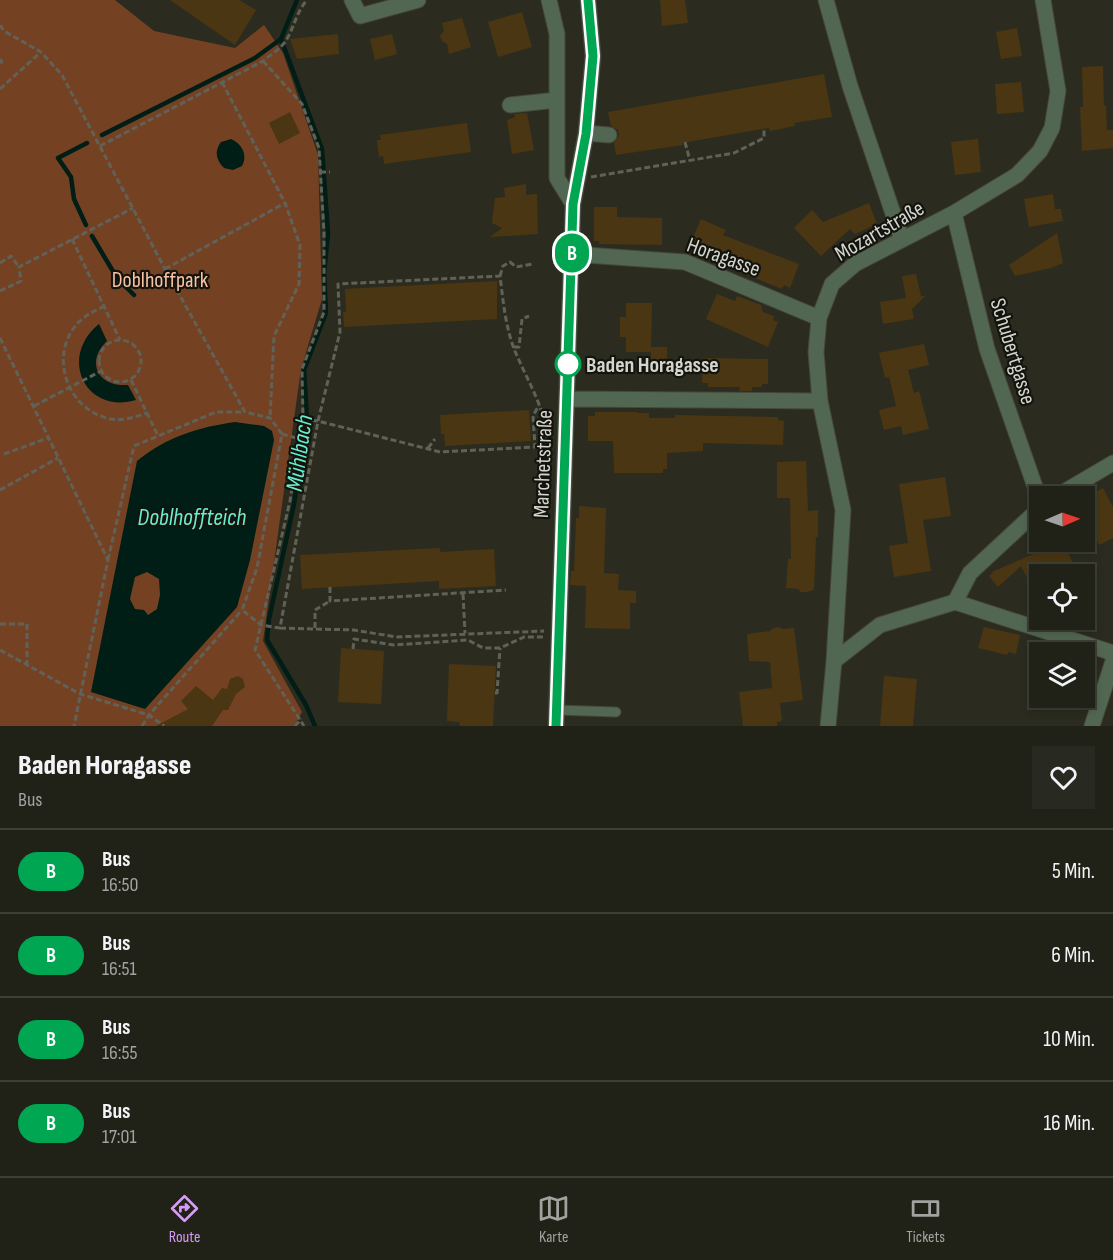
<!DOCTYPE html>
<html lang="de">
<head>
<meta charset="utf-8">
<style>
	:root { --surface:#202117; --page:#282920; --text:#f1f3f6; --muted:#a2a3a1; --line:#3d3e36; --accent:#d89af8 }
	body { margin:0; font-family:"Sofia Sans Condensed",sans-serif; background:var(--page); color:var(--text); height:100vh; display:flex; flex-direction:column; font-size:22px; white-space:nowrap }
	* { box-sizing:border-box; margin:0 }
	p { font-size:20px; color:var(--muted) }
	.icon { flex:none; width:33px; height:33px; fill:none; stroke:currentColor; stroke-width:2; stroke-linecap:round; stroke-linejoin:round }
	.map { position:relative; height:726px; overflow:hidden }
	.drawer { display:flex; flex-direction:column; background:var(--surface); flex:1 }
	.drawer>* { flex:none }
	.badge { padding:0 12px; border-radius:20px; font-size:21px; line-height:39px }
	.needle { width:39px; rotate:88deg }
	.buttons { position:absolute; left:1029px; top:486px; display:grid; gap:12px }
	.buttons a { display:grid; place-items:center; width:66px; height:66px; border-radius:0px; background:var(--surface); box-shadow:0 3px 9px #0003,0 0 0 2px var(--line); font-size:30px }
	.map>.badge { position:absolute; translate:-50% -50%; box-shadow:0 0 0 3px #fff }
	.round { display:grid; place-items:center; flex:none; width:63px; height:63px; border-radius:0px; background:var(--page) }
	.summary { display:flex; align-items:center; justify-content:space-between; height:102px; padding:0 18px }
	h1 { font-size:28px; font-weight:800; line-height:45px }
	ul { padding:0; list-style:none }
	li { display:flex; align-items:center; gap:18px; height:84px; padding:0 18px; border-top:2px solid var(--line) }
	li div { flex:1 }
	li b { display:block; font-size:22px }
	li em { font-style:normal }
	li .badge { min-width:66px; font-weight:700; text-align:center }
	.tabs { display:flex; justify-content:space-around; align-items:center; height:84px; border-top:2px solid var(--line); background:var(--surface); font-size:16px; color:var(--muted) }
	.tabs a { display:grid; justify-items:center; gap:3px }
	.tabs .active { color:var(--accent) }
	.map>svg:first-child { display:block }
	.green { fill:#754123 }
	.water { fill:#001d16; fill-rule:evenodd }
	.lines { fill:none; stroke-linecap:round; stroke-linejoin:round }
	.stream { stroke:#001d16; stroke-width:4.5 }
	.building { fill:#4a3612 }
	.lane-casing { stroke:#46473b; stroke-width:11 }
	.street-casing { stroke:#46473b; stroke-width:17 }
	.path { stroke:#616257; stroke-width:3; stroke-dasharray:6 3; stroke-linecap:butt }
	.lane { stroke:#526751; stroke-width:9 }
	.street { stroke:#526751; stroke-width:15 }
	.line-casing { stroke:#fff; stroke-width:14 }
	.line { stroke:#00a651; stroke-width:9 }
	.stop-dot { fill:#fff; stroke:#00a651; stroke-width:3 }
	.labels { text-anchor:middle; stroke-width:4.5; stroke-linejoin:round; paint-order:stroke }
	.street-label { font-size:22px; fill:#d4d5cd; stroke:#13140e }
	.park-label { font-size:22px; fill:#fac2a4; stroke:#13140e }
	.stop-label { font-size:22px; font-weight:bold; fill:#d4d5cd; stroke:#13140e; text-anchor:start }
	.water-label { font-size:24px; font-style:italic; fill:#68eece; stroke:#13140e }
</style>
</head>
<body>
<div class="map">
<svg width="1113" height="726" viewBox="0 0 1113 726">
	<rect width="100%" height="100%" fill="#2b2c1f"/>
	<path class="green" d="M0,0H115L154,31L235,48L264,25L283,53L318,155L322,299L301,369L263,641L302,712L294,726H0Z"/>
	<path class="water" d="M231,139C242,144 248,155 242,166L233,170L224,168C216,160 214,151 221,142Z
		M99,324L107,341C85,362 98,387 128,385L136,400C85,415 58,357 99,324Z
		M235,422L264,426L272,431L274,440L250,560L237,607L145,709L91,692L137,461C166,437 199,427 235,422ZM147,572L159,579L160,595L157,609L148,615L144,610L135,609L130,599L135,577Z"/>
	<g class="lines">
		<path class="stream" d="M297,0L281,39L322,149L328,234L324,272L326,313L304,370L307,419L294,504L269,619L267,640L306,705L315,726
			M102,135L255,58L281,39
			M86,225L74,199L71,177L58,158L87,143
			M92,236L117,278L134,295"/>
	</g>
	<path class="building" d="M170,0H239L256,10L235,45Z
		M660,0H685L688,23L662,26Z
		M522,12L532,47L498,57L488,22Z
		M462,18L471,47L449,54L447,44L442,41L440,36L444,31L442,23Z
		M1017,28L1022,56L1001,59L996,32Z
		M338,34L339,54L297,59L290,39Z
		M392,34L397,54L375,60L370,39Z
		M1103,66L1104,106H1106L1107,130H1113V148L1082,151L1080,107H1083L1082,67Z
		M824,74L832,117L794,123L795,126L770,131L769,128L682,143L683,145L616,155L614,143L619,135L618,130L611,126L608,112Z
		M1021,82L1024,112L997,114L995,84Z
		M290,112L300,133L279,144L269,123Z
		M527,113L534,150L512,154L507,120L515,117L514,114Z
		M467,123L471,152L384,164L383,156L379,157L377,140H381L380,135Z
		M978,139L981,172L955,175L951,142Z
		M526,184V195L537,194L538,234L490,237L502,228L492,223L495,198L505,197L504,188Z
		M1053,194L1055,209H1061L1063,221L1029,227L1024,199Z
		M869,203L877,224L855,234L850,229L821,256L794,228L812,210L823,222Z
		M594,207H617V217L662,218V245L599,244V241H594Z
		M701,219L726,230L723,235L799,264L790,288L784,285L782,289L687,251Z
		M1057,233L1063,263L1051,268L1015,276L1009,265Z
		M916,274L921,296H925L912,309L914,319L883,324L880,302L906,298L902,276Z
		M497,281V319L344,327L343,312H346L345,289Z
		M717,294L735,301L737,296L761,305L763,312L774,316L773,320L778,322L768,347L706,319Z
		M626,303H652L651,347H667V368H651V352H626V337H620V317H626Z
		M924,344L929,365L908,370L914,393L919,391L929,429L903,435L901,426L884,430L879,410L896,406L889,377L885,378L879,353Z
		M703,358L768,359V384H762V387H752V391H739L740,387H708V383H702Z
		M529,410L531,441L445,446L444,434H441L440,415Z
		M595,412H637V413H649V418H675V415L778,417V420L784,421L783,445L703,443V451L667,453V469H663V473H614L613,441H588V416H595Z
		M806,461L808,511L818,510V537H816L814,590L807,592H800L799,589L786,588L788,559H791L790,498H777V462Z
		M945,477L951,516L923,520L931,571L894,577L889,546L908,543L899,484Z
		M1103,488L1113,507V538L1099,545L1091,529L1094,527L1084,509V498Z
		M579,506L606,508L604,573L619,574L618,590L636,591V603H630V629L585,628L586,586L570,585L571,571H574L576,518H579Z
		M1062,542L1075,566L1059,574H1040V604L1021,566L998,587L989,576L994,571Z
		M440,548V552L494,549L496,586L439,589V581L302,589L300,555Z
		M779,627L782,629L794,628L803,700L780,703L782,721L777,722V726H743L739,692L772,688L770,662L749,661L747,634L770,631L773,628Z
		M984,627L1020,635L1016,654L1008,652L1007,655L978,648Z
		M341,648L384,651L381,704L338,702Z
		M449,664L496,666L493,726H460L459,722L447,721Z
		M238,676L243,679L245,687L236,694L228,710H223L212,726H156L188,709L181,701L196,686L213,700L222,688L227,689L230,679Z
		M884,676L917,679L913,726H880Z"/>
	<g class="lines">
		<defs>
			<path id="lane" d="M557,710L616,712"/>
			<path id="street" d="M352,0L360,16L418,0
				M549,0L557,34V178L573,204
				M826,0L850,86L902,240
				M510,105L557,100
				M586,133L609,135
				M954,213L987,349L1040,501
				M572,254L685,262L819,318
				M567,399L820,401
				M1057,496L1113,463
				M955,602L970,573L1040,508
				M834,661L880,625L955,602L1113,653
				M556,726L573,204L586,133L593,56L588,0
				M828,726L834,661L843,510L820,401L816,352L819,318L832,284L855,264L954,213L1017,175L1040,151L1052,128L1058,91L1043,0
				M1092,726L1113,661"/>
		</defs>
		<use href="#lane" class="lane-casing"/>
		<use href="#street" class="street-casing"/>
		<path class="path" d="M0,25L4,31L41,52L62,75L165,269L245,412L270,418L282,434L257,568L242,610L261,625L280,628L318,421L340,332L338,284L500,276C503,300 505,323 513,346C525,378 547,408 547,443H551
			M0,59L2,62L0,63
			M263,61L302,104L319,148L324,233V312L302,369L303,419L290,501L255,650L304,726
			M222,82L285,203L300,245L299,284L274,336L270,418
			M0,89L41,52
			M685,142L690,161
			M100,146L263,61C270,55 279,50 285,42C294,29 296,12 307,0
			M320,172H330
			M591,177L734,153L764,138V129
			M72,239L120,340
			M0,263L11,256L19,267
			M165,269L285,203
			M500,276L503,266L510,262L516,267L533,264
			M0,291L21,281L19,267L133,208
			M105,306C94,311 85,315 77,324C48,357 68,411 111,419C124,421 135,417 147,413
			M0,338L108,560L74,726
			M99 361a21 21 0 1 1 42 0a21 21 0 1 1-42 0Z
			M514,347H519L522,319L529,316
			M131,380L158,436
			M34,406L101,371
			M303,419L318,421L440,452L535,447L533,416L539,405
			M282,434L300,439
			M428,448L435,439
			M4,454L48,438
			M0,490L58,458
			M108,560L134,446L216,412H245
			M330,587V601L506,590
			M463,594L465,633
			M0,624H27V665
			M280,628L354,630L396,637L544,631
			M315,628V610L330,601
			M353,649L354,639L394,645L468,640L483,648H500L524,637H544
			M0,650L80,694L149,715L164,726
			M495,693H497L500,648
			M142,726L149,715L242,610
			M295,726L301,719"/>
		<use href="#lane" class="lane"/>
		<use href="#street" class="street"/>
	</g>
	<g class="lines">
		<defs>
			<path id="line" d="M556,726L573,204L586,134L593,56L588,0"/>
		</defs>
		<use href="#line" class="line-casing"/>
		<use href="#line" class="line"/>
	</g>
	<circle class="stop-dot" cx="568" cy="364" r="12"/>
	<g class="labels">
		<g class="street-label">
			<text transform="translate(879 230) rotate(-30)" y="8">Mozartstraße</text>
			<text transform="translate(724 256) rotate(20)" y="8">Horagasse</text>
			<text transform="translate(1014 351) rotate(73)" y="8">Schubertgasse</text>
			<text transform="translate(542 464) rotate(-88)" y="8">Marchetstraße</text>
		</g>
		<g class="park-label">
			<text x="160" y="287">Doblhoffpark</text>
		</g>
		<g class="stop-label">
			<text x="586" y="372">Baden Horagasse</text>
		</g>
		<g class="water-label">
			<text transform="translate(299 453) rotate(-82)" y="8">Mühlbach</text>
			<text x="192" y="525">Doblhoffteich</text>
		</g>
	</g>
</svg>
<div class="buttons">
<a><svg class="needle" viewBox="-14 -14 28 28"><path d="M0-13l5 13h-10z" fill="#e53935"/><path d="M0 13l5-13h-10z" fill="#a2a3a1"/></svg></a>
<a><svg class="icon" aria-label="locate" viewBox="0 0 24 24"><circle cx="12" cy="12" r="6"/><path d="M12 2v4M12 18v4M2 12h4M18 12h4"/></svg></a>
<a><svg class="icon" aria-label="layers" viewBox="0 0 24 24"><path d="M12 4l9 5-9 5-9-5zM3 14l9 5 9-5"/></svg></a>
</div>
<b class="badge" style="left:572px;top:253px;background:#00a651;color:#fff">B</b>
</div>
<section class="drawer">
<div class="summary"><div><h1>Baden Horagasse</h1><p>Bus</p></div><a class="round"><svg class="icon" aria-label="heart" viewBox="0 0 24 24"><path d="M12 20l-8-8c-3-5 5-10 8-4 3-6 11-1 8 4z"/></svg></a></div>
<ul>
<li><span class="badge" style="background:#00a651;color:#fff">B</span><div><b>Bus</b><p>16:50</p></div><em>5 Min.</em></li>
<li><span class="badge" style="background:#00a651;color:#fff">B</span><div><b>Bus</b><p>16:51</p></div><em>6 Min.</em></li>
<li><span class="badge" style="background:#00a651;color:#fff">B</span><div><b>Bus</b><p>16:55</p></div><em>10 Min.</em></li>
<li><span class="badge" style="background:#00a651;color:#fff">B</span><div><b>Bus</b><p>17:01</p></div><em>16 Min.</em></li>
</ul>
</section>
<nav class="tabs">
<a class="active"><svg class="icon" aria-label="directions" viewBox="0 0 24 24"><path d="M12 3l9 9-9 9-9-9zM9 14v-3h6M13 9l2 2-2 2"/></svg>Route</a>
<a><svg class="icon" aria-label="map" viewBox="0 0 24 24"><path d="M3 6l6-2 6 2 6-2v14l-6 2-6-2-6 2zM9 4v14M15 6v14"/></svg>Karte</a>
<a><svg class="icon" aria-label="tickets" viewBox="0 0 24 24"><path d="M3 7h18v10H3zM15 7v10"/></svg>Tickets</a>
</nav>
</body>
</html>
